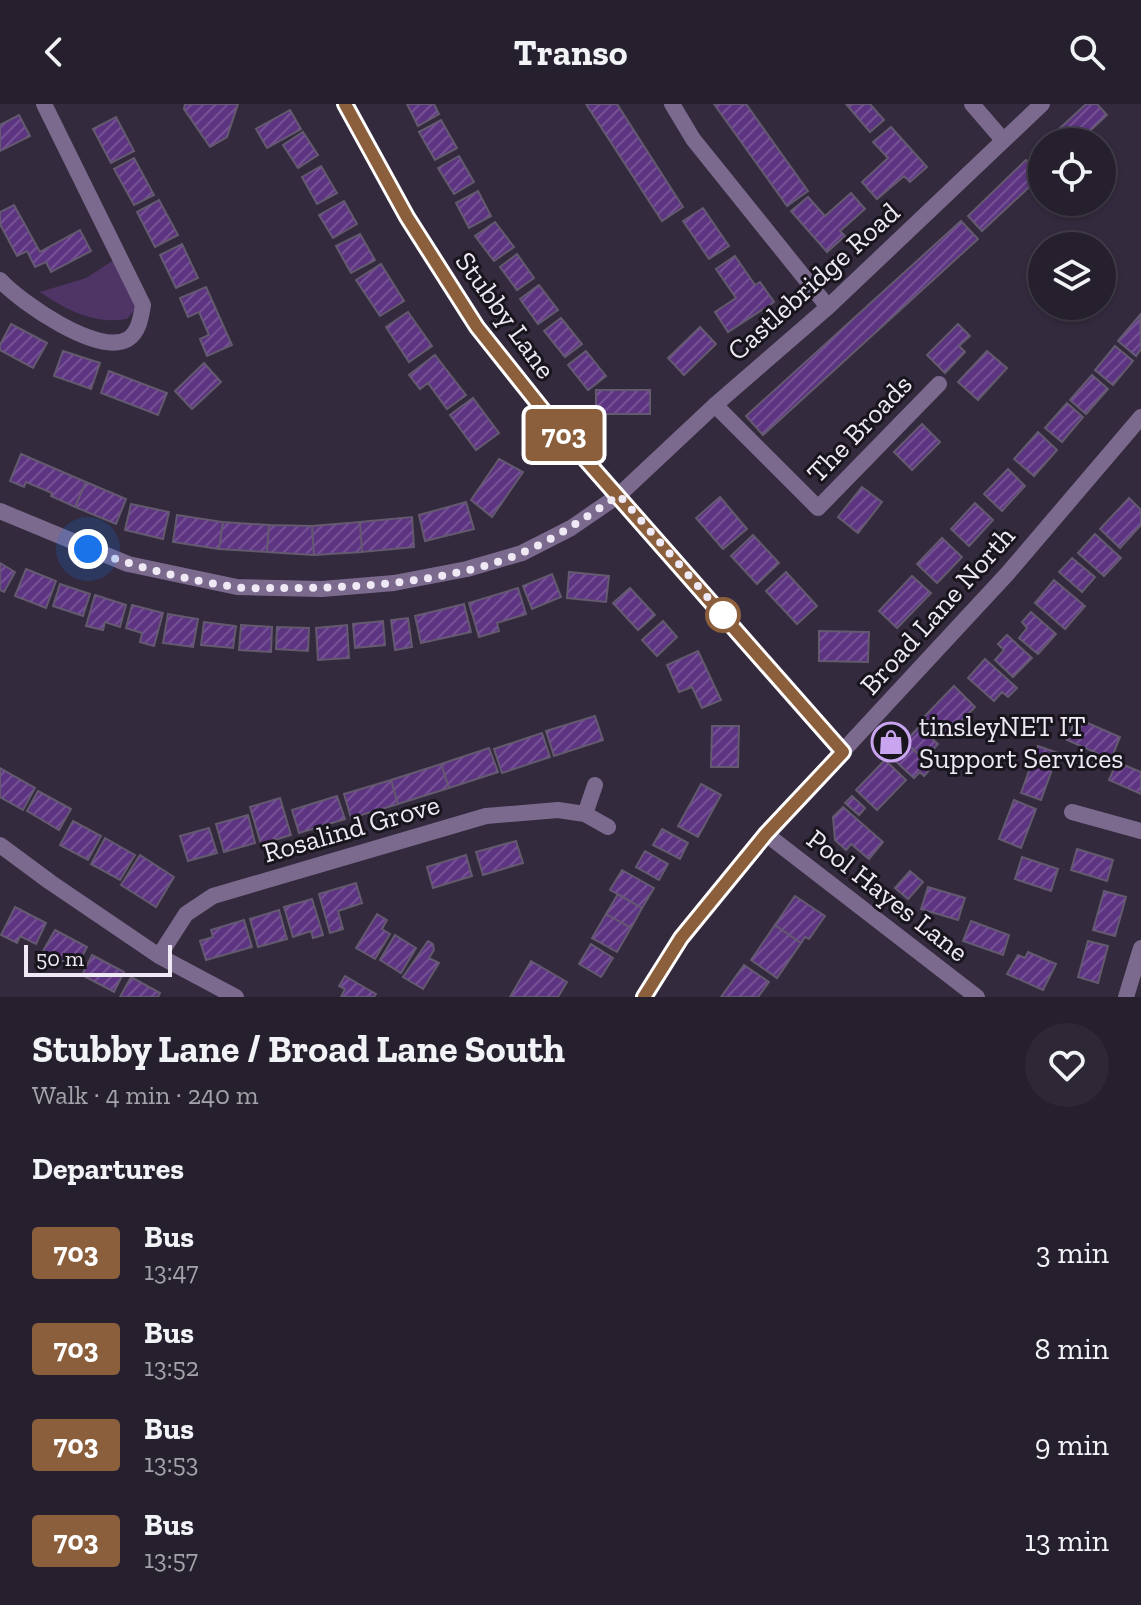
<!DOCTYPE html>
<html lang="en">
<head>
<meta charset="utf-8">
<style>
	:root { --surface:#26202e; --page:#2e2836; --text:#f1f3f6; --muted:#a4a3aa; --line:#423e4a }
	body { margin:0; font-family:"Zilla Slab",serif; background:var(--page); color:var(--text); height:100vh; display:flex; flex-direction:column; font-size:30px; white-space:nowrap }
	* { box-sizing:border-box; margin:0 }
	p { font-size:26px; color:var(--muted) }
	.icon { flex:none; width:44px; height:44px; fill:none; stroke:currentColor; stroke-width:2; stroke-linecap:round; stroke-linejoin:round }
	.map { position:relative; height:893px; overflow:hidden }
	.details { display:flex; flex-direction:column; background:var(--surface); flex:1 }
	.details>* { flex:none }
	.badge { padding:0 16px; border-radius:6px; font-size:28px; line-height:52px }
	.tools { position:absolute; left:1028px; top:24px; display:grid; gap:16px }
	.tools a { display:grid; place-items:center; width:88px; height:88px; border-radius:50%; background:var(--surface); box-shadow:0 2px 6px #0004,0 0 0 2px var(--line); font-size:40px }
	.scale { position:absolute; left:24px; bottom:20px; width:148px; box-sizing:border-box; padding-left:8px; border:4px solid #eee9f5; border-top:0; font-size:22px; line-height:28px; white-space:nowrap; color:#eee9f5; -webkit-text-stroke:6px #19151d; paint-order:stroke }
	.you { position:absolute; width:40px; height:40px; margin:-20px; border:6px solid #fff; border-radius:50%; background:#1a73e8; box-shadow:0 0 0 12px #1a73e833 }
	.map>.badge { position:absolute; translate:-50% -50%; box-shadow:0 0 0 4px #fff }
	h2 { padding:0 32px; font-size:30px; line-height:72px }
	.round { display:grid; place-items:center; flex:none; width:84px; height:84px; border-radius:42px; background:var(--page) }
	.headline { display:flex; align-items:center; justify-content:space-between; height:136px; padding:0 32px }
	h1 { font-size:38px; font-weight:700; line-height:60px }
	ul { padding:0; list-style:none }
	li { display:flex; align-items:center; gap:24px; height:96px; padding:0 32px }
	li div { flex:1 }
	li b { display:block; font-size:30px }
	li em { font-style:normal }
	li .badge { min-width:88px; font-weight:700; text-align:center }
	header { display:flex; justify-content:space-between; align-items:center; height:104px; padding:0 32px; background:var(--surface); font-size:36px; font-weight:700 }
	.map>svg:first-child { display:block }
	.grass { fill:#4e3566 }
	.building { fill:url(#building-hatch); stroke:#645a6f; stroke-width:2 }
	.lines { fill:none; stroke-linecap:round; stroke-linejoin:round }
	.minor { stroke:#7b6a8e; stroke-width:16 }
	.tertiary { stroke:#7b6a8e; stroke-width:16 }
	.line-casing { stroke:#fff; stroke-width:18 }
	.line { stroke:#8b5e3c; stroke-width:12 }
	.walk { stroke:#eee9f5; stroke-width:8; stroke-dasharray:0 14.4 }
	.stop-dot { fill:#fff; stroke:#8b5e3c; stroke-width:4 }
	.labels { text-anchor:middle; stroke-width:6; stroke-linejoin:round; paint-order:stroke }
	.street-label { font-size:28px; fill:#eee9f5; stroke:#19151d }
	.poi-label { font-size:28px; fill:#eee9f5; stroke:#19151d; text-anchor:start }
</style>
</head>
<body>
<header><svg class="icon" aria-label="back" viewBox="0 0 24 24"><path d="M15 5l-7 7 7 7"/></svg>Transo<svg class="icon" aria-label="search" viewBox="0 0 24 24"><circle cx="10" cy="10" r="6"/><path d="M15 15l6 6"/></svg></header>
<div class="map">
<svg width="1141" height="893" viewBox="0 0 1141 893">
	<defs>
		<pattern id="building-hatch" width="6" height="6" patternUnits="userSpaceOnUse" patternTransform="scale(2)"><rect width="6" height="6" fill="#5d3482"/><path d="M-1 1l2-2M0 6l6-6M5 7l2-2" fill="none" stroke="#755194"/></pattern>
	</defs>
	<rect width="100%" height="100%" fill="#332a3d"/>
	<path class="grass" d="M114,156L137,203L127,215C95,221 66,206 40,188L86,174Z"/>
	<path class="building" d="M185,0H238L227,33L210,43L184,5Z
		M407,0H434L439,10L418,22Z
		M586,0H617L683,103L662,117Z
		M714,0H746L808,87L787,102Z
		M846,0H870L884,16L870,28Z
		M1086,0H1097L1107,11L1078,38H1045Z
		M290,6L301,25L267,44L256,25Z
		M19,11L30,32L0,47V21Z
		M116,13L134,47L111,59L93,25Z
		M441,16L457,44L435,56L419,28Z
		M891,23L927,63L910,78L904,72L877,95L862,78L888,54L873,38Z
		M303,28L318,51L298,64L283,41Z
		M459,52L474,78L454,90L438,64Z
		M134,54L154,91L134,101L114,65Z
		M1026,56L1041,72L982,127L968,112Z
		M321,62L337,89L317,100L302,73Z
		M478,87L491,112L469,124L456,99Z
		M851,89L865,105L840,127L845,132L827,148L791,107L808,93L825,112Z
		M159,96L178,131L155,143L137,108Z
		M344,97L357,120L333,134L319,111Z
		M14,101L40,148L80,126L91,147L51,168L46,158L35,163L27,147L17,152L0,120V108Z
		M703,104L729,142L709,155L683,117Z
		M961,117L978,135L763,331L746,312Z
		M495,118L514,143L494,157L475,132Z
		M360,130L375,156L351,169L336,142Z
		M182,140L198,174L176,184L160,151Z
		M517,150L534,174L517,186L500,163Z
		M735,152L755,181L760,178L774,198L728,228L715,208L736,194L716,165Z
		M381,160L404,197L380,212L356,176Z
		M539,181L558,206L538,220L520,195Z
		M206,183L232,241L207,252L200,235L209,231L199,208L188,213L180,194Z
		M408,208L432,242L409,258L386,223Z
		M1140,211L1141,245L1136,252L1118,237Z
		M561,214L582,240L565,253L544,227Z
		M11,220L47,239L33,264L0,246V241Z
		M958,220L970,232L959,242L965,248L945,269L927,251Z
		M700,223L716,240L684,271L668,254Z
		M1115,242L1133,257L1113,281L1095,266Z
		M63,247L100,259L91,285L54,272Z
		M586,247L606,272L588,286L568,261Z
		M987,247L1007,264L978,296L958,278Z
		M435,251L466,291L447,305L428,279L420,285L409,271Z
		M204,259L221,278L192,305L175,287Z
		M109,267L167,289L158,311L101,289Z
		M1092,271L1108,285L1086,310L1070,296Z
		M596,286H650V310H596Z
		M473,294L499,329L476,346L450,311Z
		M1067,299L1083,313L1062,338L1045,324Z
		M922,320L940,338L912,366L894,348Z
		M1038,328L1057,346L1034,372L1014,355Z
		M21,350L86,378L75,403L51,392L52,389L26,378L24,383L10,377Z
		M499,355L523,368L492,413L471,396Z
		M1008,365L1025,382L1002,407L984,390Z
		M86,378L126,395L116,420L75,403Z
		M862,383L882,398L858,429L838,413Z
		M720,393L747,425L723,445L696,414Z
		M1129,394L1141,406V421L1120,444L1100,425Z
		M466,398L474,425L425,437L419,411Z
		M975,399L993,416L969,442L951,425Z
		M131,400L169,408L163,435L125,426Z
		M177,411L223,418L219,445L173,438Z
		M412,413L414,443L362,448L360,418Z
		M223,418L269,421L267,448L219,445Z
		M360,418L362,448L314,451L312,422Z
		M269,421L312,422L314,451L267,448Z
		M1095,430L1121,454L1104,472L1078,449Z
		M753,431L779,459L757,480L731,452Z
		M942,434L962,453L937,479L917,460Z
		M1072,454L1095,473L1082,488L1059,468Z
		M0,459L15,468L4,488L0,486Z
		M26,465L56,477L46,504L15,492Z
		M569,468L609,472L606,498L567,494Z
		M786,468L817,502L797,520L766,487Z
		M552,470L561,493L532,505L523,482Z
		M912,472L931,489L897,524L879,507Z
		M1054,476L1085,502L1065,525L1035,499Z
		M60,480L90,490L83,512L53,502Z
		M518,484L526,510L497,519L499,527L479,533L469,499Z
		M630,484L655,511L638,526L613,499Z
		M95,491L126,501L120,523L105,518L103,526L86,522Z
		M464,500L471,528L421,539L415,512Z
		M132,501L163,509L154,542L140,538L142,529L126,524Z
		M1031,508L1056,530L1038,550L1019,534L1027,524L1022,518Z
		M168,510L198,515L193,543L163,539Z
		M408,514L412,543L395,546L391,516Z
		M383,517L385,541L355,544L353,520Z
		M663,517L677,533L657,552L642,536Z
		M204,518L236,522L233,544L201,541Z
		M241,521L272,523L271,548L239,546Z
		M347,521L349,554L318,556L316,524Z
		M277,523L309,524L308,547L276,545Z
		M819,527L869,528L868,558L819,557Z
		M1007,531L1032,554L1013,573L995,556L1004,546L998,540Z
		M698,547L721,596L702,604L692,583L679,588L667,561Z
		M985,555L1017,584L1008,593L1002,588L994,597L968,574Z
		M954,582L975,603L945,634L924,613Z
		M595,612L603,636L554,652L546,627Z
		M1076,614L1120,633L1107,665L1093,659L1097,649L1067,636Z
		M712,622H739L738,663H711Z
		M919,623L938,640L924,655L905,638Z
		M542,629L550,653L502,669L494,645Z
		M905,638L932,663L924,672L920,668L914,674L891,653Z
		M1038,642L1058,649L1041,696L1021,689Z
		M489,644L498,668L449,684L441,660Z
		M885,656L906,676L877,706L856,686Z
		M1117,658L1141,668V690L1109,676Z
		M441,660L449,684L398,700L391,676Z
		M0,664L35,684L23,706L0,693Z
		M391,676L398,700L351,714L344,690Z
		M701,680L721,691L698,733L678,722Z
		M38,687L71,705L59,726L27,707Z
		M337,692L345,715L299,729L292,706Z
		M852,692L865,704L859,711L845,699Z
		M280,694L291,731L261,740L250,703Z
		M1014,696L1036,705L1021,744L999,735Z
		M843,703L883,738L869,755L851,740L846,746L835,736L833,713Z
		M248,711L255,739L224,748L216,720Z
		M73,717L101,732L88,756L60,741Z
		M209,724L217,749L188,757L180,732Z
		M662,725L688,739L680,755L653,741Z
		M105,734L135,751L120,776L91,760Z
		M516,737L523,759L483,771L476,748Z
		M1077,745L1113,756L1107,777L1071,766Z
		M645,747L668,760L659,776L636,763Z
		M140,751L174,773L156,803L121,781Z
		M466,751L472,772L433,784L427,763Z
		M1022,753L1058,765L1051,787L1015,775Z
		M622,766L654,784L642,804L610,786Z
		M910,767L923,778L908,795L895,784Z
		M356,779L362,799L338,807L343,825L330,829L319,790Z
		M928,783L965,794L958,816L921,805Z
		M1104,787L1126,793L1115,832L1093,826Z
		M618,790L642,804L631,824L606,810Z
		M795,792L825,812L809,835L805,833L801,839L775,821Z
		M312,795L323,831L313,834L311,827L293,833L284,803Z
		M15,803L46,819L36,840L20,832L17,839L1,831Z
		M279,806L287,835L258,843L250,815Z
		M377,810L387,816L382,825L390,830L375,855L356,844Z
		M606,810L631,824L617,848L592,834Z
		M244,816L252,843L206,856L200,837L213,833L211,826Z
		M971,817L1009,831L1003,851L963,837Z
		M775,821L801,839L777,874L751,856Z
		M55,826L87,843L76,864L43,847Z
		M395,831L416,844L401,869L380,856Z
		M428,837L433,840L434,846L429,854L439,859L423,885L403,873Z
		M1088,837L1108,842L1098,879L1078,873Z
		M591,840L613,854L601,873L579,860Z
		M1028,848L1056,860L1043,886L1007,870L1018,851L1025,854Z
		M92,851L124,868L114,888L82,871Z
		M531,857L567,878L558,893H510Z
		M744,861L769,878L758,893H721Z
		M345,872L376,890L374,893H341L345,885L339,882Z
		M131,873L160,889L158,893H120Z"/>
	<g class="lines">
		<path class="minor" d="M672,0L693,35L828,203
			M972,0L1003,36
			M0,176C20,198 99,253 128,235C139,228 141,213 143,201L44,0
			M715,301L818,404L939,280
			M0,407L128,460L237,483L322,485L394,479L467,465L522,449L571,424L619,391L715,301L828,203L1042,0
			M1072,708L1141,727
			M585,710L595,681
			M766,730L977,893
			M0,741L50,778L159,852L236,893
			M159,852L186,810L213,792L486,712L558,706L585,710L608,723
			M1126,893L1141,844"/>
		<path class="tertiary" d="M345,0L407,113L477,223L555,321L843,648
			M644,893L681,834L766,730L1008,469L1141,313"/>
	</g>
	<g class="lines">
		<defs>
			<path id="line" d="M345,0L407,113L477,223L555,321L843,648L766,730L681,834L644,893"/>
		</defs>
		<use href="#line" class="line-casing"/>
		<use href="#line" class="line"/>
		<path class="walk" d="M88,445C135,463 186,476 235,483C249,485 264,484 278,484C354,485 455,478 524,448C558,433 588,412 619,391L723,511"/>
	</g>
	<defs>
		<symbol id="shop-ring" viewBox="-11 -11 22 22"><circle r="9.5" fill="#19151d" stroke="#c8a5ee" stroke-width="1.5"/><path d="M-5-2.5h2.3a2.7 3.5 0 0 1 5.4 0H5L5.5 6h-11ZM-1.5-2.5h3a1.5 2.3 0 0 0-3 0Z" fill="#c8a5ee"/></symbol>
	</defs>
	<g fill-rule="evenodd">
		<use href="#shop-ring" x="869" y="616" width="44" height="44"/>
	</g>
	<circle class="stop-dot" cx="723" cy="511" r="16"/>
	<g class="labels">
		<g class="street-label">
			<text transform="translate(813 177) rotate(-42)" y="10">Castlebridge Road</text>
			<text transform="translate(506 211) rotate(54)" y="10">Stubby Lane</text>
			<text transform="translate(859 324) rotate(-46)" y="10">The Broads</text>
			<text transform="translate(937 506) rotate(-48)" y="10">Broad Lane North</text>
			<text transform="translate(351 724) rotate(-16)" y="10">Rosalind Grove</text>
			<text transform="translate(888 791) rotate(38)" y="10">Pool Hayes Lane</text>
		</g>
		<g class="poi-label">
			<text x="919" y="632">tinsleyNET IT<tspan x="919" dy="32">Support Services</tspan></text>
		</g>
	</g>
</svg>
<div class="tools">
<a><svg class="icon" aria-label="locate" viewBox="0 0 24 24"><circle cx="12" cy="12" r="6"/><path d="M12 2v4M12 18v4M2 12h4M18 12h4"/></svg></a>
<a><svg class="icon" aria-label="layers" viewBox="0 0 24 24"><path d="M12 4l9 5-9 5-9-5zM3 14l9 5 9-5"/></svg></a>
</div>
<div class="scale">50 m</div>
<div class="you" style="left:88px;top:445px"></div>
<b class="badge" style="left:564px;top:331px;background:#8b5e3c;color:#fff">703</b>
</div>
<section class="details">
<div class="headline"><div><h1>Stubby Lane / Broad Lane South</h1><p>Walk · 4 min · 240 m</p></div><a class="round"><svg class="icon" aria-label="heart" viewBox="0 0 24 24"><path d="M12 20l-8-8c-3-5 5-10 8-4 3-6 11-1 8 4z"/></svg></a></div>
<h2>Departures</h2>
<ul>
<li><span class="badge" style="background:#8b5e3c;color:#fff">703</span><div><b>Bus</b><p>13:47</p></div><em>3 min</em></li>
<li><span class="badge" style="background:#8b5e3c;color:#fff">703</span><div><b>Bus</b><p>13:52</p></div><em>8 min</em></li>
<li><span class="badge" style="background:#8b5e3c;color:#fff">703</span><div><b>Bus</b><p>13:53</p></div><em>9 min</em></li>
<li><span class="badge" style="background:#8b5e3c;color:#fff">703</span><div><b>Bus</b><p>13:57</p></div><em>13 min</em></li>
</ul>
</section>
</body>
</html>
